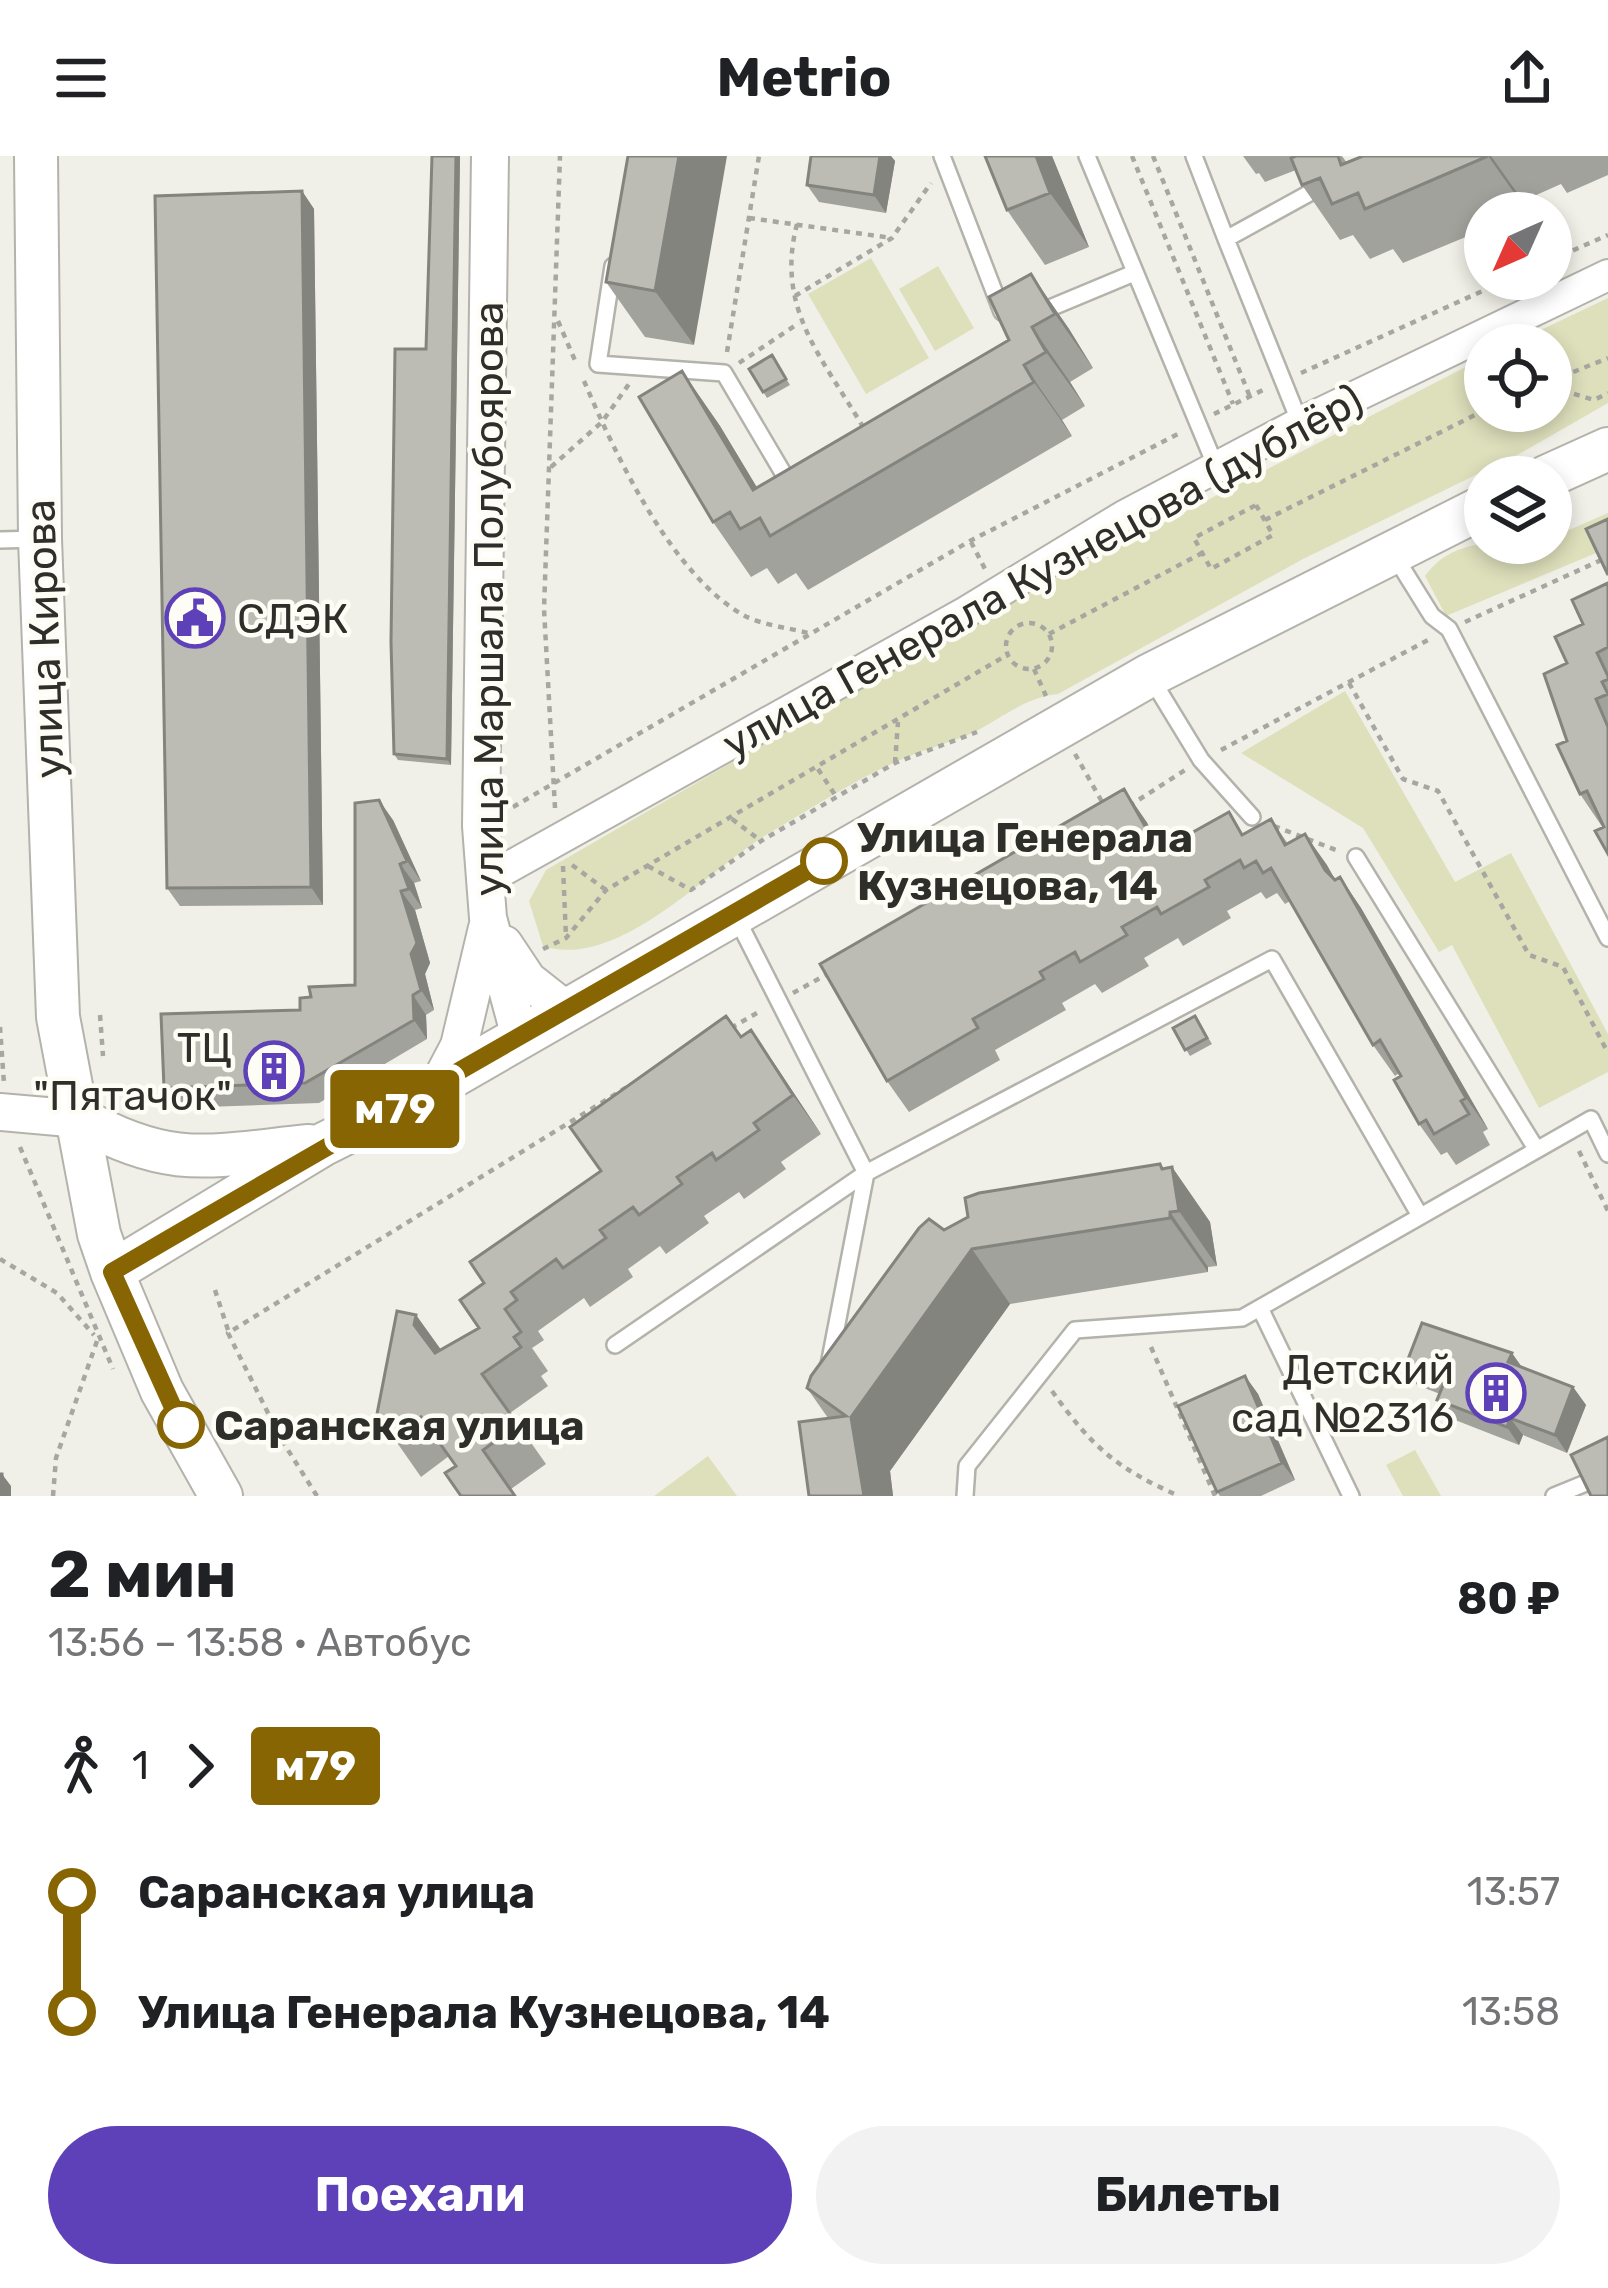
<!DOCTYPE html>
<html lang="ru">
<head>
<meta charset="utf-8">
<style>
	:root { --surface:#fff; --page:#f2f2f2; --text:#202124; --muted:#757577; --accent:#5e40b8 }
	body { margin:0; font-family:Rubik,sans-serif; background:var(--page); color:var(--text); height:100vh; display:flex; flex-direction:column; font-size:45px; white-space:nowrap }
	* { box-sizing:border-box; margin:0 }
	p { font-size:39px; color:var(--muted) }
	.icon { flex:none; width:66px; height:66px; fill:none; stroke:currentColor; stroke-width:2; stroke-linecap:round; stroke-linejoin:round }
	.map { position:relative; height:1340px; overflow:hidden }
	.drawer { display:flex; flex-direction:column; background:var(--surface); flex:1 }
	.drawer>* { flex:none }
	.badge { padding:0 24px; border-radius:9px; font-size:42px; line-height:78px }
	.needle { width:78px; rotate:225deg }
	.fabs { position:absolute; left:1464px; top:36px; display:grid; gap:24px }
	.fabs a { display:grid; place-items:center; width:108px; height:108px; border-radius:50%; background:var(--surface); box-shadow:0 6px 18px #0003; font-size:60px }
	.map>.badge { position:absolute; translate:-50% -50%; box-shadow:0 0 0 6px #fff }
	.legs { display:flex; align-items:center; gap:18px; height:132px; padding:0 48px; font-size:39px }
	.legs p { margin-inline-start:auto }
	.head { display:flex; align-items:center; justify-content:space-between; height:204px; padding:0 48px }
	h1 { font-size:66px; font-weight:700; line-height:90px }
	.button { display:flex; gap:24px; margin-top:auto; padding:24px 48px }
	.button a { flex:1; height:138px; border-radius:72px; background:var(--accent); color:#fff; font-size:48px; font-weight:700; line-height:138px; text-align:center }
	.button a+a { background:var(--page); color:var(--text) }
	ul { padding:0 48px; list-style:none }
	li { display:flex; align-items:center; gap:42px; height:120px; font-size:45px }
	li i { display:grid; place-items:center; width:18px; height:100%; margin:0 15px; background:currentColor }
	li i::after { content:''; width:30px; height:30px; margin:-15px; border:9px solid; border-radius:50%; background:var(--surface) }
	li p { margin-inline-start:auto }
	li:first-child i { background:linear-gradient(#0000 50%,currentColor 0) }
	li:last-child i { background:linear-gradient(currentColor 50%,#0000 0) }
	header { display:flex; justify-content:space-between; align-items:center; height:156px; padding:0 48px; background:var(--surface); font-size:54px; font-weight:700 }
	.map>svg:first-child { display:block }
	.green { fill:#dee0bc }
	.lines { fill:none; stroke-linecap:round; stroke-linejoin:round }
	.service-casing { stroke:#b3b3ac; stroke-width:20 }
	.minor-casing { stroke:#b3b3ac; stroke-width:34 }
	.tertiary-casing { stroke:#b3b3ac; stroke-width:40 }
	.secondary-casing { stroke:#b3b3ac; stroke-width:46 }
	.path { stroke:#a7a7a1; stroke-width:4.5; stroke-dasharray:6 6; stroke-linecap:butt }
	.service { stroke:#fff; stroke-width:15 }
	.minor { stroke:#fff; stroke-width:30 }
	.tertiary { stroke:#fff; stroke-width:36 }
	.secondary { stroke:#fff; stroke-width:42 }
	.wall { fill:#a2a29c }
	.shaded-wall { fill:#84847f }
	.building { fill:#bcbcb5; stroke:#84847f; stroke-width:3 }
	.line-1-casing { stroke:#fff; stroke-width:27 }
	.line-1 { stroke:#876503; stroke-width:18 }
	.stop-1-dot { fill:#fff; stroke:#876503; stroke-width:6 }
	.labels { text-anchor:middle; stroke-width:9; stroke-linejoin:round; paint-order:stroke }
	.street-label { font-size:42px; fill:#2e2e2b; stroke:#fdfdf6 }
	.poi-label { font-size:42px; fill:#2e2e2b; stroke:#fdfdf6; text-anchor:end }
	.stop-label { font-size:42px; font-weight:bold; fill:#2e2e2b; stroke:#fdfdf6; text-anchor:start }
</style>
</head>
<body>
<header><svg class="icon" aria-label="menu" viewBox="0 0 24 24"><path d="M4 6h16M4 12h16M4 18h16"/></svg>Metrio<svg class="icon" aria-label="share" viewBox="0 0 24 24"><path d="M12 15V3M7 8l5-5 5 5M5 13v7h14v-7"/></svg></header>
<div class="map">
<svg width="1608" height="1340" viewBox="0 0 1608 1340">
	<rect width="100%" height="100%" fill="#f0f0e8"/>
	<path class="green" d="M871,102L929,202L866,238L808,138Z
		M938,110L974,172L935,195L899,133Z
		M1608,142V247L1521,297L1303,403L1058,538C1024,541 999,565 968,579C948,587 927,593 907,601C861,620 815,650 771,676C710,711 620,815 543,790L529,745L546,714L1004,449L1485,201V255H1551V189H1509Z
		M1608,357V392L1446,460L1425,420C1455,378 1506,387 1551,387V366L1569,374Z
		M1345,535L1455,726L1511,697L1608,878V916L1539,952L1452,789L1439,796L1363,672L1241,597Z
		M1415,1294L1441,1340H1403L1386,1309Z
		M708,1300L737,1340H654Z"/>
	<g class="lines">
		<defs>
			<path id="service" d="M942,0L1002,156
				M1087,0L1216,311
				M1194,0L1226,83
				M613,110L598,208L724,217L789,327L794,324
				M1038,157L1134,117
				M1300,267L1226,83L1326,28
				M0,384L39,383
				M1394,399L1432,460L1449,473L1608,782
				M1151,522L1201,604L1252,661
				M1356,701L1535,991
				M735,759L866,1017L1272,803L1419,1058
				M1260,1152L1351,1340
				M615,1189L866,1017
				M829,1209L866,1017
				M965,1340L967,1310L1075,1174L1242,1162L1591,963L1608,998
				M1554,1340L1608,1318"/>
			<path id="minor" d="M484,725L966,456L1124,360L1300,267L1608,119"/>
			<path id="tertiary" d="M490,0L481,670L488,762L520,881
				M504,788L528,824L566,854
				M439,928L459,890L487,772
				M0,956L80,963"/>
			<path id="secondary" d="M36,0L40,383L58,861L99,1078L112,1116L162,1235L221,1340
				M1546,321L1608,293
				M80,963C171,1014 210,1000 309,990
				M112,1116L322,989L406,947L1150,519L1485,350"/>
		</defs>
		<use href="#service" class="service-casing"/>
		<use href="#minor" class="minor-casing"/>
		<use href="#tertiary" class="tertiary-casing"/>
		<use href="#secondary" class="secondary-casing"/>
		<path class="path" d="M1132,0L1233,248
			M1153,0L1250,241
			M749,62L892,82
			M797,68C775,152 822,201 863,271
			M1551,104L1608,79
			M795,140L892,82L931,27
			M558,165L577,209
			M727,196L759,0
			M739,207L799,167
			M1301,217L1509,123
			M584,225C616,300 672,420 745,460C763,469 789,472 808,477
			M1551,225L1608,202
			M1551,231L1594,244L1608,237
			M1214,258L1263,234
			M551,311L602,266L629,228
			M1256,349L1273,379L1211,413L1194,382Z
			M1265,364L1485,254
			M971,386L985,413
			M1465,466L1608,401
			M1006 490a23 23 0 1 1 46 0a23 23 0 1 1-46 0Z
			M1049,478L1202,397
			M1034,513L1046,540
			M1349,527L1403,623L1438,635L1529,799L1563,811L1608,897
			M1221,594L1428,484
			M1075,598L1105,651
			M895,607L898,566
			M818,613L837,642
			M1129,650L1185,614
			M513,651L970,385L1178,278
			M555,652L544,453L560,0
			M732,663L761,685
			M1274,670L1336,694
			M572,709L606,734
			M563,710L566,782
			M648,710L691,734L761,685L895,607L977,576
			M543,793L566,782L606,734L1007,499
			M793,837L831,816
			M100,859L103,900
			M0,871L4,928
			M731,872L762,854
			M20,991L113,1213
			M1579,995L1608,1055
			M0,1103L57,1137L94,1179
			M215,1134L228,1174
			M1151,1191L1215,1340
			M1052,1235C1092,1291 1116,1312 1179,1340
			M53,1340L56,1302L97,1185
			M317,1340L281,1283L228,1177L627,931"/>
		<use href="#service" class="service"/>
		<use href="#minor" class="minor"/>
		<use href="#tertiary" class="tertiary"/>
		<use href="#secondary" class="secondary"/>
	</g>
	<path class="wall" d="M432,0H460L451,609L398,604L394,598L426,193Z
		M628,0L694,189L645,181L606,126Z
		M811,0H891L895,5L886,57L819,46L807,29Z
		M1052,0L1089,91L1045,109L1007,54Z
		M1243,0H1342L1347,7L1363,0H1608V19L1567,37L1561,28L1523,45L1527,55L1522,57H1485V73L1403,107L1393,93L1370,103L1353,79L1340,84L1302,29L1296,14L1265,26L1259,17L1256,18Z
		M302,35L314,53L323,749L180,750L167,732Z
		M1031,118L1069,173L1093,212L1070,226L1085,250L1062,264L1072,280L808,434L796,417L778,428L767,412L751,421L713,366L682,215L720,270L757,332L1009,184Z
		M772,199L790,229L767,242L749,213Z
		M1608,427V698L1603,672L1580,638L1567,585V507L1583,468Z
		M1271,663L1288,688L1305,678L1335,723L1340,721L1361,752L1488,973L1483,976L1490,989L1456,1009L1447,996L1441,999L1419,968L1399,917L1395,920L1373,889L1290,745L1285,748L1277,737L1266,743L1261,736L1227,755L1231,762L1183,790L1178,782L1144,802L1149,810L1102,837L1095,828L1062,847L1066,854L995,894L1000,904L909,956L887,925L1146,665L1162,693L1244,678Z
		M393,664L421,725L414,727L422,752L415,754L430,807L425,818L434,854L426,859L427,883L319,947L177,952L164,932L300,854L311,841L355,829Z
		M1195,860L1212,888L1190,900L1173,872Z
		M751,874L821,978L781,1006L786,1013L744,1043L739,1036L704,1060L709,1067L666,1098L660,1090L628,1113L633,1121L590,1151L584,1142L538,1175L544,1184L532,1192L548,1215L541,1220L548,1230L510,1257L546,1308L511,1333L456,1310L449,1300L421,1321L377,1258L416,1159L441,1194L479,1172L484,1127L741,881Z
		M1160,1008L1164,1013L1172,1011L1210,1066L1217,1110L1208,1111V1116L1010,1148L890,1315L893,1340H809L828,1262L807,1232L944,1074Z
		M1405,1211H1522L1573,1231L1586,1249L1567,1297L1523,1279L1519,1289L1450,1262L1437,1244L1440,1238L1417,1229Z
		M1245,1220L1258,1238L1295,1324L1261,1340H1220L1217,1336Z"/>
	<path class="shaded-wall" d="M456,0H460L451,609L447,603Z
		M679,0H727L694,189L655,135Z
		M880,0H891L895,5L886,57L874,39Z
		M1036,0H1052L1089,91L1050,37Z
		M1488,0H1491L1523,45L1527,55Z
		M302,35L314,53L323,749L311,731Z
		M1031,118L1069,173L1093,212L1055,158Z
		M1032,171L1070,226L1085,250L1046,196Z
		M1024,209L1062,264L1072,280L1034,226Z
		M682,215L720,270L782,373L753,334Z
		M1124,633L1146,665L1181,726L1159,695Z
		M379,644L393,664L421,725L407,705Z
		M1305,678L1327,709L1347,745L1325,714Z
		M400,708L414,727L422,752L409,733Z
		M1340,721L1361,752L1488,973L1466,942Z
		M401,735L415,754L430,807L425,818L434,854L421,834L411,798Z
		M413,839L426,859L427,883L414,864Z
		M751,874L778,913L821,978L793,939Z
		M1160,1008L1175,1028L1172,1011L1210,1066L1217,1110L1179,1055Z
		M1170,1056L1208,1111V1116L1170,1062Z
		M972,1093L1010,1148L890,1315L893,1340H864L851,1261Z
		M416,1159L444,1198L442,1208L414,1169Z
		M1512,1197L1524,1214L1508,1206Z
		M1245,1220L1258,1238L1295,1324L1282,1307Z
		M1573,1231L1586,1249L1567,1297L1555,1279Z
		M1510,1262L1523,1279L1519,1289L1507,1271Z
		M2,1318L11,1330V1340H3Z"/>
	<path class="building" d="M432,0H456L447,603L394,598L391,486L395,193H426Z
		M628,0H679L655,135L606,126Z
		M811,0H880L874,39L807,29Z
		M985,0H1036L1050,37L1007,54Z
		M1296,0H1338L1341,9L1363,0H1488L1365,53L1358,37L1332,48L1320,22L1302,29L1291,2Z
		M302,35L311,731L167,732L155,40Z
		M1031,118L1055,158L1032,171L1046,196L1024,209L1034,226L770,380L760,362L740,373L730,356L713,366L639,241L682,215L753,334L1009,184L989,141Z
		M772,199L786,223L763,236L749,213Z
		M1608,363V419L1586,373Z
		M1608,427V491L1597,497L1608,520V523L1602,526L1608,538L1596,543L1608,571V698L1595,675L1604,671L1587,635L1580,638L1557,589L1567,585L1544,518L1567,507L1555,481L1583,468L1572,444Z
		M1124,633L1159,695L1229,656L1242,679L1271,663L1285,689L1305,678L1325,714L1335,724L1340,721L1466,942L1461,945L1469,958L1434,978L1426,964L1419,968L1394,924L1401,920L1380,884L1373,889L1271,712L1263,717L1256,705L1244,712L1240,704L1205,724L1209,731L1161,758L1157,751L1122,771L1127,779L1080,806L1075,796L1040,816L1044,823L973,863L978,872L887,925L820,808Z
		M379,644L407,705L400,708L409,733L401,735L417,787L411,798L421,834L413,839L414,864L305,927L164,932L161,858L300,854V842L311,841L309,831L355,829V647Z
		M726,860L741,881L751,874L793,939L754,967L759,974L716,1004L712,997L677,1021L682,1028L639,1059L633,1051L600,1074L606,1082L563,1112L556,1103L511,1136L517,1144L505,1153L521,1176L514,1181L521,1191L482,1218L518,1269L483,1294L515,1340H461L445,1317L456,1310L421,1261L394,1282L377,1258L397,1155L416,1159L414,1169L435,1197L479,1172L460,1144L484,1127L470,1106L601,1015L570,971Z
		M1195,860L1207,882L1185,894L1173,872Z
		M1160,1008L1162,1013L1172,1011L1179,1055L1170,1056V1062L972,1093L851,1261L864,1340H809L799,1266L846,1260L807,1232L811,1220L919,1072L929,1063L944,1074L968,1061L965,1042L979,1037Z
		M1422,1167L1512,1197L1508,1206L1573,1231L1555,1279L1510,1262L1507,1271L1437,1244L1444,1227L1405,1211Z
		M1245,1220L1282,1307L1217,1336L1178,1250Z
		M1608,1281V1340H1591L1571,1299Z
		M0,1318H2L3,1340H0Z"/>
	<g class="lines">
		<defs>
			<path id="line-1" d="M181,1269L112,1116C348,977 587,843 824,705"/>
		</defs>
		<use href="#line-1" class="line-1-casing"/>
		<use href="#line-1" class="line-1"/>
	</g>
	<defs>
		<symbol id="civic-ring" viewBox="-11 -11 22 22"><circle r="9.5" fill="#fdfdf6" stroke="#5e40b8" stroke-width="1.5"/><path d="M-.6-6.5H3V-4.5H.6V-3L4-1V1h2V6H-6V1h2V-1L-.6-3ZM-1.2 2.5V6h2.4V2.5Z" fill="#5e40b8"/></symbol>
		<symbol id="building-ring" viewBox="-11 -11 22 22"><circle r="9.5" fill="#fdfdf6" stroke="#5e40b8" stroke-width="1.5"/><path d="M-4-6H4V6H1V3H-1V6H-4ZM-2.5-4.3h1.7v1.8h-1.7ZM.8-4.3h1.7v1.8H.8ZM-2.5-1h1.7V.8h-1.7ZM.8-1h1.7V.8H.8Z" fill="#5e40b8"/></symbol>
	</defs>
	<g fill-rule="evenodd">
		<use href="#civic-ring" x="162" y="429" width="66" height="66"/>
		<use href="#building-ring" x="241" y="882" width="66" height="66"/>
		<use href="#building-ring" x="1463" y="1204" width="66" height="66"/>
	</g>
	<g class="stop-1-dot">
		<circle cx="824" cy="705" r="21"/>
		<circle cx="181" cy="1269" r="21"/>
	</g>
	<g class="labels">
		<g class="street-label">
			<text transform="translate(1042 415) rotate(-29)" y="15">улица Генерала Кузнецова (дублёр)</text>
			<text transform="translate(488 443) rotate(-90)" y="15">улица Маршала Полубоярова</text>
			<text transform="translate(44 483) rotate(-92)" y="15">улица Кирова</text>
		</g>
		<g class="poi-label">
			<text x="237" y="477" text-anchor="start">СДЭК</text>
			<text x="232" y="906">ТЦ<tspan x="232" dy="48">"Пятачок"</tspan></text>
			<text x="1454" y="1228">Детский<tspan x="1454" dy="48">сад №2316</tspan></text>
		</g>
		<g class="stop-label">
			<text x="857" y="696">Улица Генерала<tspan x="857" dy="48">Кузнецова, 14</tspan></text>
			<text x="214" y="1284">Саранская улица</text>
		</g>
	</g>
</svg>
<div class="fabs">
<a><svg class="needle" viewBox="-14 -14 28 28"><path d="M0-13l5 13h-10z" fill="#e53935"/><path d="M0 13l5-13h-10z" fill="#757577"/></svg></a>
<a><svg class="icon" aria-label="locate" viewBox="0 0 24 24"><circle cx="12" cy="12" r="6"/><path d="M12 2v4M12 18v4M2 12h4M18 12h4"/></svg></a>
<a><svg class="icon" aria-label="layers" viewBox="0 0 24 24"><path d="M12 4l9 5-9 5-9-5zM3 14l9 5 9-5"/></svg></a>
</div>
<b class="badge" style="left:395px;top:953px;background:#876503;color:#fff">м79</b>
</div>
<section class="drawer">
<div class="head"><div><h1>2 мин</h1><p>13:56 – 13:58 · Автобус</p></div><b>80 ₽</b></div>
<div class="legs"><svg class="icon" aria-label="walk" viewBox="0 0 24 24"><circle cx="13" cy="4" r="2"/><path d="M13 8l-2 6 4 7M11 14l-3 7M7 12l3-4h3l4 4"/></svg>1<svg class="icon" aria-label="forward" viewBox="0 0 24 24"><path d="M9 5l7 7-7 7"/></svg><b class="badge" style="background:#876503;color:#fff">м79</b></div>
<ul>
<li><i style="color:#876503"></i><b>Саранская улица</b><p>13:57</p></li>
<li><i style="color:#876503"></i><b>Улица Генерала Кузнецова, 14</b><p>13:58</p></li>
</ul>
<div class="button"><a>Поехали</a><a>Билеты</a></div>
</section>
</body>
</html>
